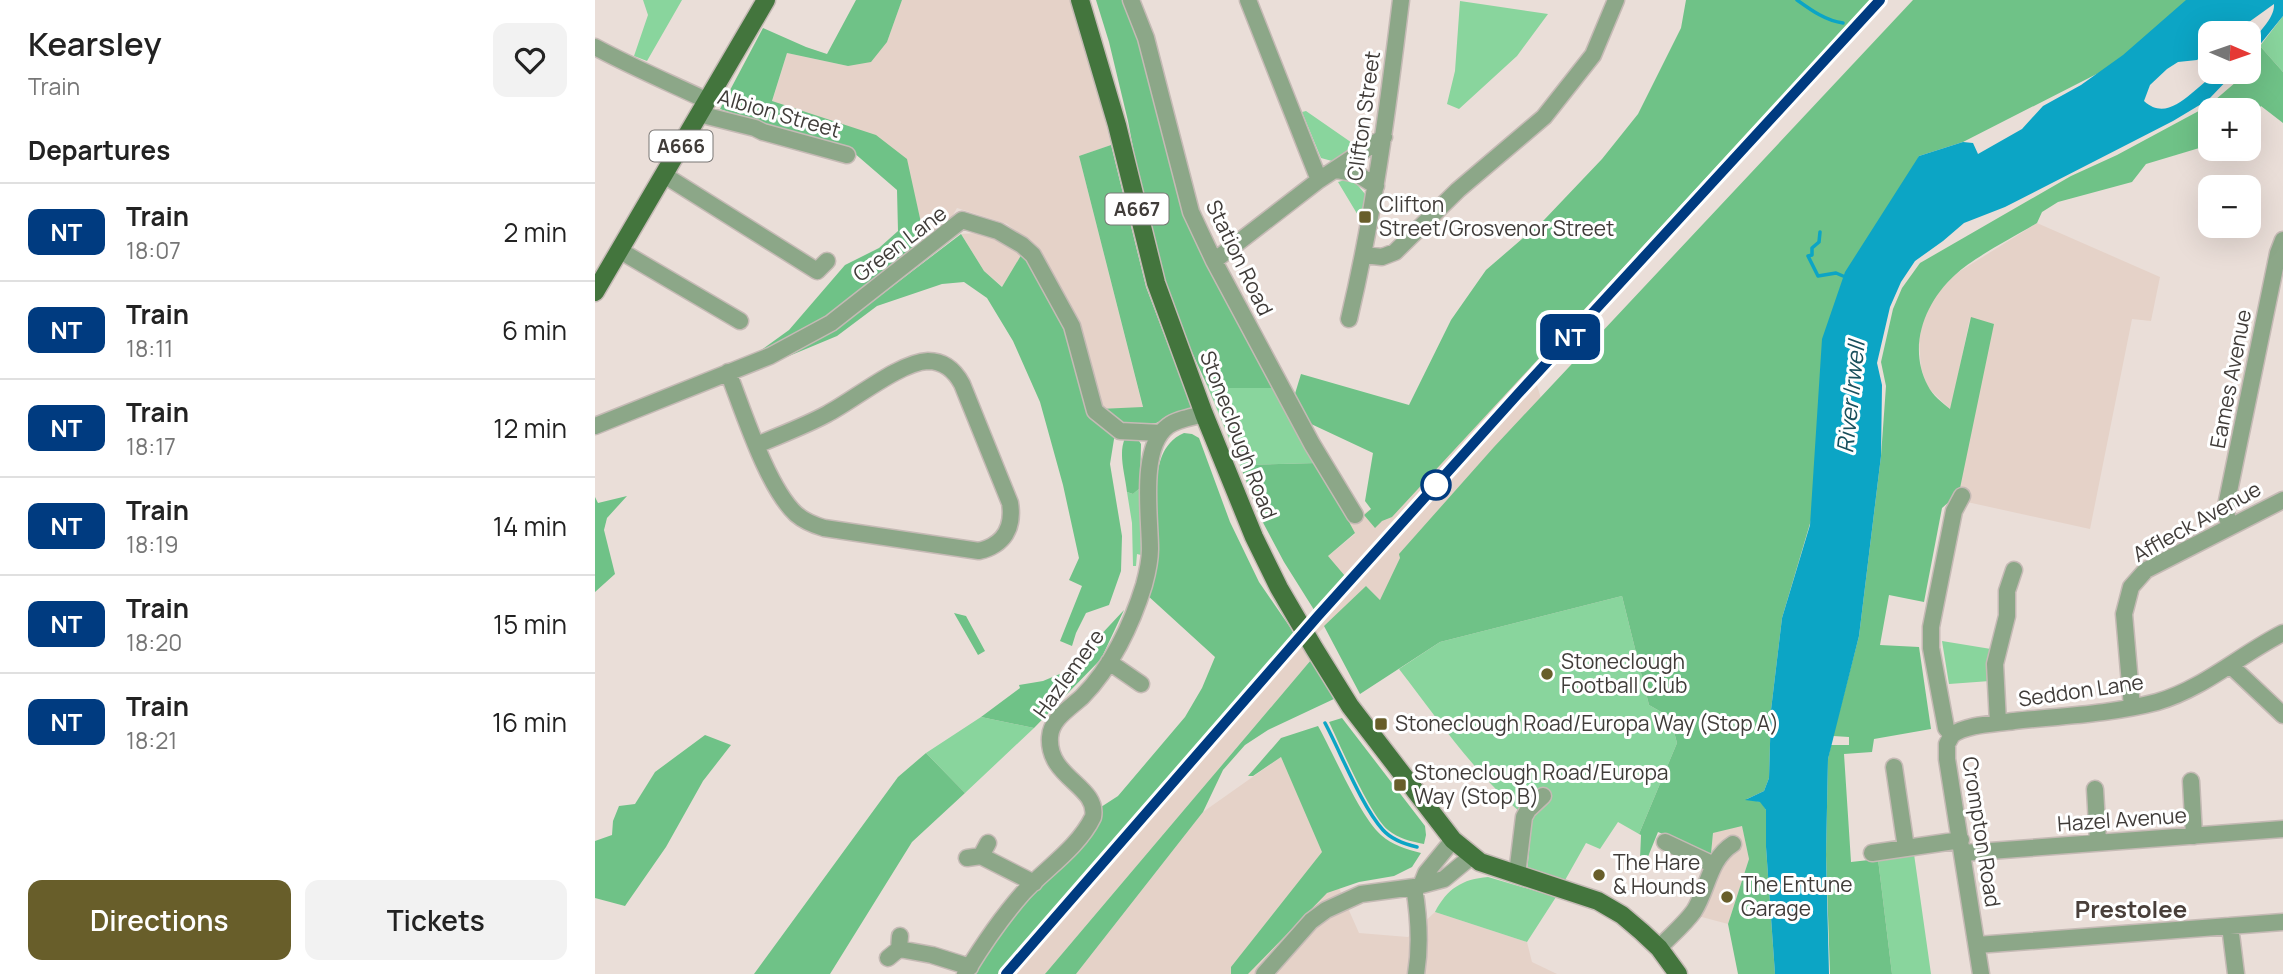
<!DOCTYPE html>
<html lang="en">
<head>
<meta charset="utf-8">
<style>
	:root { --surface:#fff; --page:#f2f2f2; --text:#222; --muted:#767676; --line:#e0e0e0; --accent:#685e2a }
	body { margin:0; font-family:Manrope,sans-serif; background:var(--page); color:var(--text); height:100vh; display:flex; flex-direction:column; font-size:26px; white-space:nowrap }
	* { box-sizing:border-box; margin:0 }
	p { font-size:23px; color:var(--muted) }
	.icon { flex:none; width:38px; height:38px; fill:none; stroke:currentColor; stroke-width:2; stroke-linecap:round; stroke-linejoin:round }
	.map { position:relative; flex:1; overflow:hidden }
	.sheet { display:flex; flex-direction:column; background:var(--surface); width:595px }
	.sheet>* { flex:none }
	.badge { padding:0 14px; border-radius:10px; font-size:24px; line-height:46px }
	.needle { width:46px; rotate:92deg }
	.fabs { position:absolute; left:1603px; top:21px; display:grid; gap:14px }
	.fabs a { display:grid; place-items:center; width:63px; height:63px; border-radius:14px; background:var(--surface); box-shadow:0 7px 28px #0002; font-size:35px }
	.map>.badge { position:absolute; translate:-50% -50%; box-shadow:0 0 0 4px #fff }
	h2 { padding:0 28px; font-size:26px; line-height:63px }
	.round { display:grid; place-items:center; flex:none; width:74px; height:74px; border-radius:14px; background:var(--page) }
	.headline { display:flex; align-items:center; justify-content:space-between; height:119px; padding:0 28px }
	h1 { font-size:33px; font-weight:600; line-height:52px }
	.cta { display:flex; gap:14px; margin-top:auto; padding:14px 28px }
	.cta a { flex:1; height:80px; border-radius:14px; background:var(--accent); color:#fff; font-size:28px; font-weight:600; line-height:80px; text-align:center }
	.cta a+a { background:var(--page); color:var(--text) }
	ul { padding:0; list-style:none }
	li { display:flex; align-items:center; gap:21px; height:98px; padding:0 28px; border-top:2px solid var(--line) }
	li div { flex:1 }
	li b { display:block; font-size:26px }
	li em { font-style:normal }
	li .badge { min-width:77px; font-weight:700; text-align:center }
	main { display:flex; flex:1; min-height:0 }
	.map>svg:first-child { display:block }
	.built { fill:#e5d2c8 }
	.green { fill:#89d59d }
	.forest { fill:#6fc287 }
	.water { fill:#0ca5c5 }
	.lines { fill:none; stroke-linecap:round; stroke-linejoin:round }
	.stream { stroke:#0ca5c5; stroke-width:3.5 }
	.minor-casing { stroke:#c5bab5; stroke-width:19 }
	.major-casing { stroke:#c5bab5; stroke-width:21 }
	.minor { stroke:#8ca788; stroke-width:16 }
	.major { stroke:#43753d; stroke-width:18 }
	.rail { stroke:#877f7b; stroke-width:3.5; stroke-dasharray:10 5; stroke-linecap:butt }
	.line-casing { stroke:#fff; stroke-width:16 }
	.line { stroke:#003b80; stroke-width:10 }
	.poi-dot { fill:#685e2a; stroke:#fff; stroke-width:2.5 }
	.stop-dot { fill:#fff; stroke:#003b80; stroke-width:3.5 }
	.labels { text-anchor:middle; stroke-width:6; stroke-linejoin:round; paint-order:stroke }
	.shield { fill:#fff; stroke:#797674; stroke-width:2 }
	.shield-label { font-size:19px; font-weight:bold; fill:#403c39 }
	.street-label { font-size:21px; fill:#403c39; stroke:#fff }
	.poi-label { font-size:21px; fill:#403c39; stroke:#fff; text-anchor:start }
	.water-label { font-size:23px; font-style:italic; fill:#194f5c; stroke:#fff }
	.quarter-label { font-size:24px; font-weight:bold; fill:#493f3a; stroke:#fff }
</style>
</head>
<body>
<main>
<section class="sheet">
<div class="headline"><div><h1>Kearsley</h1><p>Train</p></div><a class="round"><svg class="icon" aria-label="heart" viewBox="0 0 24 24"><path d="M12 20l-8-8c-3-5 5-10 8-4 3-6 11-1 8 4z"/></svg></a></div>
<h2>Departures</h2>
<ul>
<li><span class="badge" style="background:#003b80;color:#fff">NT</span><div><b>Train</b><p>18:07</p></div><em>2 min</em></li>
<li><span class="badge" style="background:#003b80;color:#fff">NT</span><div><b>Train</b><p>18:11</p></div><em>6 min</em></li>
<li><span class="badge" style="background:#003b80;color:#fff">NT</span><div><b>Train</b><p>18:17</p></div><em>12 min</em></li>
<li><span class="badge" style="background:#003b80;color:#fff">NT</span><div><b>Train</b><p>18:19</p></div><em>14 min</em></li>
<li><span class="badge" style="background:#003b80;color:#fff">NT</span><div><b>Train</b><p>18:20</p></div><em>15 min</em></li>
<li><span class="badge" style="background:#003b80;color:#fff">NT</span><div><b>Train</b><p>18:21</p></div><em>16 min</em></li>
</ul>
<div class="cta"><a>Directions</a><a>Tickets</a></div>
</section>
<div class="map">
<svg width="1688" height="974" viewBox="0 0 1688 974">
	<rect width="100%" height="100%" fill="#eaded8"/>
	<path class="built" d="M307,0H476L495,60L516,145L484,156L548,408L504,409L434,242L412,224L362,208L354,222L330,241L311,159L177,102L192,53L253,66L292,42Z
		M1442,223L1565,277L1556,321L1537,319L1495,529L1372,502L1364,493L1375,318L1356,410L1333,388L1326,368L1324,341L1328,318L1341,294L1362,273Z
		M381,233L393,235L428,252L408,287L389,271L366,234Z
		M932,353L957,434L785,600L771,586L708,648L716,660L450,974H378L428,903L483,852L690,620L701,635L721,613L733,556L760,534L753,523L776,509Z
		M686,757L764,933L813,937L840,912L932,942L937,962L962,974H481L608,812Z
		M1147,825L1154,859L1133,924L1088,912L1101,892L1116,854L1118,833Z"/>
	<path class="green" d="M48,0H87L52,61L39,56L53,15Z
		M865,1L953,14L922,56L864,109L852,104L860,71Z
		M1688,16V72L1665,46Z
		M711,111L760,145L737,161L726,158L707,112Z
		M750,180L760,182L770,194L767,222L743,182Z
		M612,385L634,388H682L722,463L645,465Z
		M545,488L546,555L542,554L541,566H538L537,523L532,492L538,494Z
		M1027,596L1054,705L1075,717L1082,743L1044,834L1023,822L1005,849L991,843L969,882L932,872L937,822C884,780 845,722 804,669L845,642Z
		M1347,641L1396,649L1395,681L1354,684Z
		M386,717L439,728L370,793L331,753Z
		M1319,854L1336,974H1297L1283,859Z
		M893,877L961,897L932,942L840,912C852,889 867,879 893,877Z"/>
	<path class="forest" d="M261,0H307L292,42L276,62L253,66L192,53L177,101L281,135L312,159L330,241L244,309L221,323L158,356L194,330L250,265L284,248L303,231L302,190L258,152L171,127L161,121L125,109L168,28L211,47L232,54Z
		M501,0H531L546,39L591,214L682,388H634L612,385L575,304L558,252L533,121L514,42Z
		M1091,0H1276L797,517L787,521L780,528L769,515L776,509L770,501L778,453L714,423L699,397L706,374L814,405L856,320L891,270L949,220L1007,159L1043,114L1086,28Z
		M1318,0H1594L1535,57L1368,142L1324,156L1187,618L1176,710L1174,778L1169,791L1152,799L1166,802L1171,810V847L1180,974H1143L1133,924L1154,859L1147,826L1118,833L1116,854L1063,832L1050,864L1045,859L1046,835L1044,834L1082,743L1075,717L1054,705L1027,596L845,642L765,694L729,626L771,586L785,600L805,558L804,554L899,447Z
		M1665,46L1688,72V123L1666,106L1654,118V110H1615V141L1611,146L1551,164L1537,182L1463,202L1447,212L1442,223C1419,237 1379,257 1360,275C1330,302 1312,347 1333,386C1337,395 1348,403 1355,409L1376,317L1399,324L1364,493L1347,508L1329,602L1294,595L1285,645L1324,647L1336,729L1279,739L1277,752L1249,754L1256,862L1283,859L1297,974H1235L1231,855L1233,759L1236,745H1254V737L1238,736L1264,636L1286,456L1291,386L1286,362L1298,309L1307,288L1325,263L1476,176L1522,155L1613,106L1641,82L1647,72H1654V63Z
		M516,145L551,287L597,408L561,423L526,424L504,409L548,407L484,156Z
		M366,234L389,271L407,287L428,252L474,331L497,414L520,433L515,464L527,536L526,571L514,605L491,613L481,633L477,646L465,641L487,586L474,580L484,558L468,485L445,402L418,341L392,298L369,282L347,284L282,306L242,336L165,368L269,308Z
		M589,433L597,434L604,438L635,522L664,582L699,633L404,974H378C396,951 408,924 428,903C457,871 497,852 506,807L523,796L590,717L607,688L620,657L552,595C558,583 561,572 563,559C567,523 546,451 589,433Z
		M530,438H542L546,444L545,488L538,494L532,492C530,474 523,454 530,438Z
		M722,463L760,533L733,556L750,576L721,613L689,562L664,515L645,465Z
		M32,496L12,518L9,530L20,574L0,592V497L3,503Z
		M529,610L506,659L439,728L386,717L425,688L424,685L448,681L472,671Z
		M359,613L371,616L390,651L383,655Z
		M716,660L741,698L673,730L650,745L628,770L608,812L481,974H450Z
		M747,718L830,826L831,835L829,844C815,841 804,839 793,830C775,815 746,747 734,722Z
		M723,726C739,754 764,815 786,835C797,845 811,849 826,853L817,867L799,876L764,882L732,893L653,974H636V967L727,852L686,757L658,776H653L686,738Z
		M110,735L136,745L108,781L71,847L30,906L0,898V841L17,835L18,821L24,806L40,804L60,772Z
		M331,753L370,793L317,842L235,974H159L303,777Z"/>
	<path class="water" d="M1591,0H1688V16L1654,58V44C1663,33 1680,18 1679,4L1654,22L1645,33H1615V49L1602,60L1583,62L1572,69L1555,85L1549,101C1576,126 1601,83 1624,73C1628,71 1636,72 1640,72L1613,100L1578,121L1410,207L1369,223L1348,241L1320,261L1306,282L1295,307L1282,363L1287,385L1286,456L1264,636L1233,759L1231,855L1234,974H1180L1171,847V810L1165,802L1150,800L1169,791L1174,778L1176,710L1187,618L1215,525L1227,339L1250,272L1324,156L1368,142L1378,143L1383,154L1427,129L1448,106L1486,85L1528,55Z"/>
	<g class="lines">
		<path class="stream" d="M1202,0C1216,10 1231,21 1248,23
			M1225,232L1224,242L1217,248V255L1213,256L1223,276L1241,273L1248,276
			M730,723C746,753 767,807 788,830C797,840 809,844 822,847"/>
		<defs>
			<path id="minor" d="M536,0L551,38L596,212L619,261L717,444L760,515
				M653,0L724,180
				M0,47C37,67 75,83 113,101
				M104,114L160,128L168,132L252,155
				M741,170L762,174L781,186
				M69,175L222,271L232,261
				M24,250L145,321
				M769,255L787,257L800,252L863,190L949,117L998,55L1021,0
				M619,261L724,180L789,137
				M754,319C779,214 793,107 806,0
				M133,372C148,410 172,487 201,514C209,521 219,525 229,528L384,551C409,545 419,528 415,503L367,384C360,371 350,361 333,361C305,362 259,400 232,414C210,426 185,435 162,445
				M0,426L175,356L236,323L367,220L403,231L427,245L438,255L477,326L500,411L525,431L566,433
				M1635,526L1632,518L1631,506L1683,253L1688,240
				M514,662L546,684
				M1635,665L1688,715
				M1537,707L1529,614L1536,587L1551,570L1688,500
				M1403,723L1400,664L1412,616V591L1419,570
				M1357,735C1372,724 1400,724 1419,721C1466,716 1516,714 1562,702C1608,689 1646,654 1688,633
				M1357,735L1351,728L1336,648V627L1359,511L1367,496
				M1357,735L1352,744V759L1386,974
				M1299,767L1311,848
				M1596,781L1599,836
				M1500,789L1503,842
				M1070,842L1119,865
				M1277,853L1366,840
				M1368,853L1688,829
				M386,856L439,883
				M372,858L386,856L393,843
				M922,874L929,817L933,810L948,796
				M827,883L831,873L858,840
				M819,887C824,917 826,944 821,974
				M1635,926L1641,974
				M1382,945L1688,922
				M1064,948C1075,936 1089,925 1099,911C1113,889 1114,859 1138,844
				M304,949L337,955L375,967
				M293,958L304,949L305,936
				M370,974C387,946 406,918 428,893C450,869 483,848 498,817C504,786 452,778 455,737C456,719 475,708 487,697C516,668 537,624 549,585C552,574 555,560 555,549C555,517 544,447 573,426C582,419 598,417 609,414
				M669,974L716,921L731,910L766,894L819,887L849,879L877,856"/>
			<path id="major" d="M485,0L522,125L561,283L609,414L659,537L684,588L719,648L755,706L858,840L885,862L1003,901L1027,915L1047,932L1064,948L1083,974
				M0,292L171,0"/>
		</defs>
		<use href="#minor" class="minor-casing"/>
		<use href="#major" class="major-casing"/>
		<use href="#minor" class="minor"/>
		<use href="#major" class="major"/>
		<path class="rail" d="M411,974L723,616L922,395L1285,0"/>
	</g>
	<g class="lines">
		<defs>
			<path id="line" d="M411,974L723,616L922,395L1285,0"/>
		</defs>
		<use href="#line" class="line-casing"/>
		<use href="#line" class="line"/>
	</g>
	<g class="poi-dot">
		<rect x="763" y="210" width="14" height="14" rx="3.5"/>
		<circle cx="952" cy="674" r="7"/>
		<rect x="779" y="717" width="14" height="14" rx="3.5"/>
		<rect x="798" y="778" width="14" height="14" rx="3.5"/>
		<circle cx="1004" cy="875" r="7"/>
		<circle cx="1132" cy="897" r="7"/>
	</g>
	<circle class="stop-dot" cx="841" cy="485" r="14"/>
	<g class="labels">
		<g class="shield">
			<rect x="54.5" y="130.5" width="63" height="31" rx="5"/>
			<rect x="510.5" y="193.5" width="63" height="31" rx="5"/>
		</g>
		<g class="shield-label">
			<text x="86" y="153">A666</text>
			<text x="542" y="216">A667</text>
		</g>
		<g class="street-label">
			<text transform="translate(184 114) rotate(16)" y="7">Albion Street</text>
			<text transform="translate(769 116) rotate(-82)" y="7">Clifton Street</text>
			<text transform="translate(305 244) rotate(-37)" y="7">Green Lane</text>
			<text transform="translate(644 258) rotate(64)" y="7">Station Road</text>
			<text transform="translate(1636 379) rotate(-79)" y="7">Eames Avenue</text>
			<text transform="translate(643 435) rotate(69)" y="7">Stoneclough Road</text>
			<text transform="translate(1602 522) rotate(-29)" y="7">Affleck Avenue</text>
			<text transform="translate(474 674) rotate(-54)" y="7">Hazlemere</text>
			<text transform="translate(1486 691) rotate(-8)" y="7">Seddon Lane</text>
			<text transform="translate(1527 820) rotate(-4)" y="7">Hazel Avenue</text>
			<text transform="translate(1386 832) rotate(81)" y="7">Crompton Road</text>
		</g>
		<g class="poi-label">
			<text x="784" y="212">Clifton<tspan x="784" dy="24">Street/Grosvenor Street</tspan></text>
			<text x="966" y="669">Stoneclough<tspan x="966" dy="24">Football Club</tspan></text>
			<text x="800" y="731">Stoneclough Road/Europa Way (Stop A)</text>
			<text x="819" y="780">Stoneclough Road/Europa<tspan x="819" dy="24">Way (Stop B)</tspan></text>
			<text x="1018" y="870">The Hare<tspan x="1018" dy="24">&amp; Hounds</tspan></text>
			<text x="1146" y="892">The Entune<tspan x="1146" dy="24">Garage</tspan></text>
		</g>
		<g class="water-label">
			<text transform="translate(1256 397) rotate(-84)" y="8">River Irwell</text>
		</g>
		<g class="quarter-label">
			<text x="1536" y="918">Prestolee</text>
		</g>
	</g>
</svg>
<div class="fabs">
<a><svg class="needle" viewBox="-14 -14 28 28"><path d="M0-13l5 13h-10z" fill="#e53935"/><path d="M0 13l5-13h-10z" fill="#767676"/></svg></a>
<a>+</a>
<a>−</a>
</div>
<b class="badge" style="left:975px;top:337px;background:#003b80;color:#fff">NT</b>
</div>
</main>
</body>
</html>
